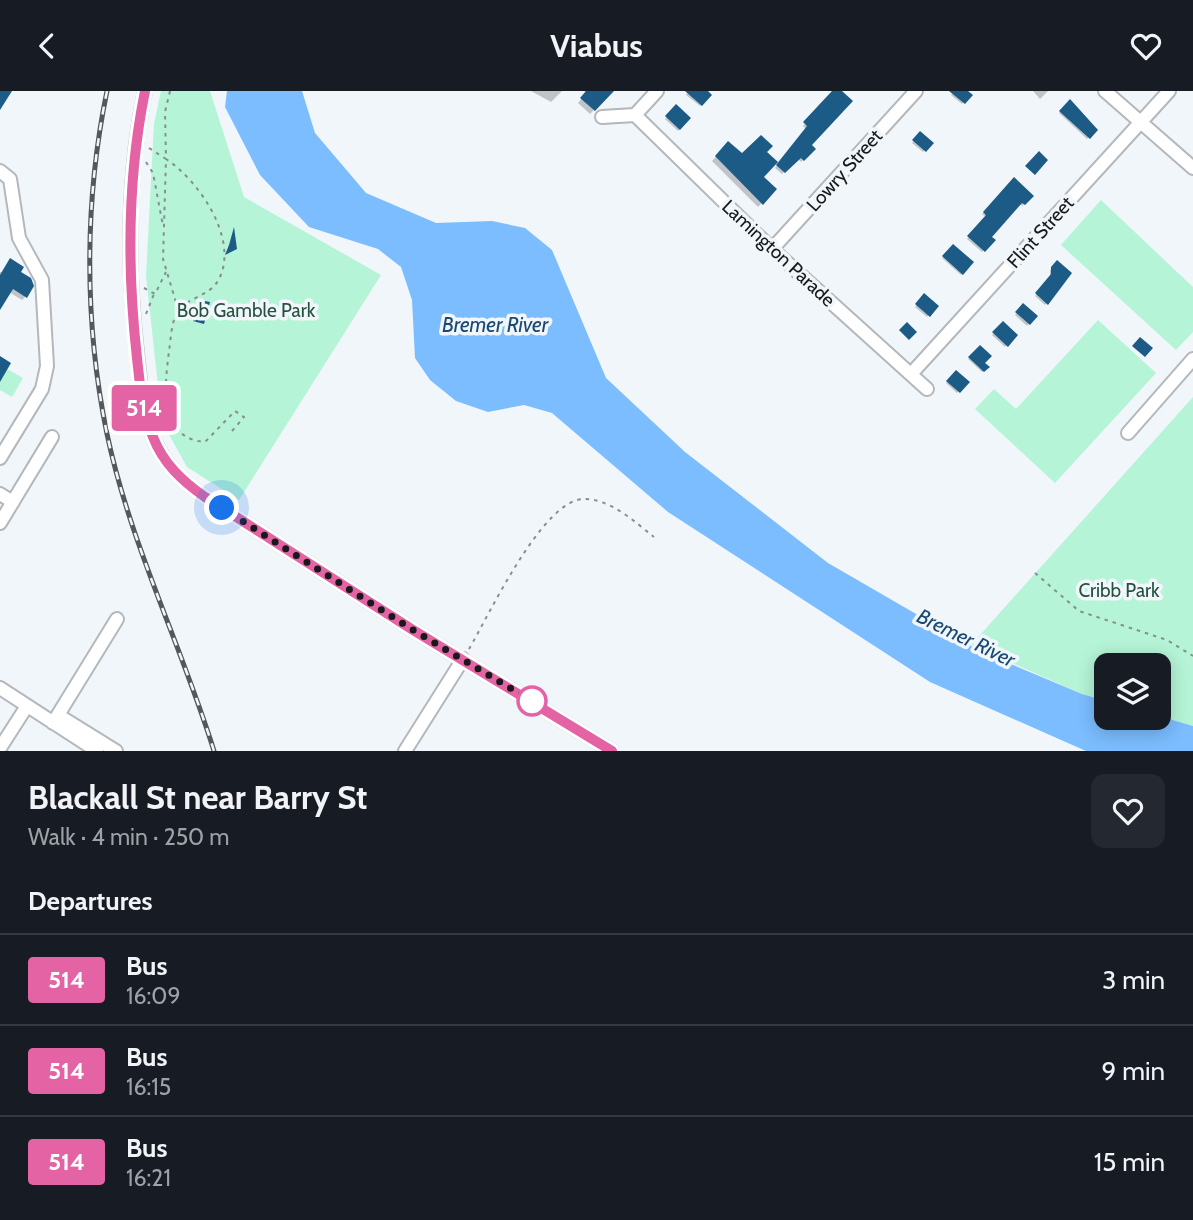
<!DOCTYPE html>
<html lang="en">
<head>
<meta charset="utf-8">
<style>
	:root { --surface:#171b24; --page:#242831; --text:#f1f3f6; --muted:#9ea1a6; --line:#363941 }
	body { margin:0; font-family:Cabin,sans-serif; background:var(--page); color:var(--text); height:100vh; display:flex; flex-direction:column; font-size:26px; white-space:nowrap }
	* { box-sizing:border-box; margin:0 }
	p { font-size:23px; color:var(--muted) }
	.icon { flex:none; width:38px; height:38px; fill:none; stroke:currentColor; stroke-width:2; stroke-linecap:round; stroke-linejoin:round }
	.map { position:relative; height:660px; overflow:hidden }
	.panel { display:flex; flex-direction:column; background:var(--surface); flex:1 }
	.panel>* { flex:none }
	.badge { padding:0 14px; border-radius:5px; font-size:24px; line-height:46px }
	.fabs { position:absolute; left:1094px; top:562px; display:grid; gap:14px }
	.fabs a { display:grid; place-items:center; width:77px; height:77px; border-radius:14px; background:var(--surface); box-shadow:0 4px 18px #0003; font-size:35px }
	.you { position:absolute; width:35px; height:35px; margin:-18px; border:5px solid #fff; border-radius:50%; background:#1a73e8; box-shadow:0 0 0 10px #1a73e833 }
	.map>.badge { position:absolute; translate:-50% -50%; box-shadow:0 0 0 4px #fff }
	h2 { padding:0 28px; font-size:26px; line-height:63px }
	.round { display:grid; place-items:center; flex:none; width:74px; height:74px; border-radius:14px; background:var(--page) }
	.overview { display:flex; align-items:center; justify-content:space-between; height:119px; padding:0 28px }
	h1 { font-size:33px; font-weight:700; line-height:52px }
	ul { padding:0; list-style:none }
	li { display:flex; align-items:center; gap:21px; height:91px; padding:0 28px; border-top:2px solid var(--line) }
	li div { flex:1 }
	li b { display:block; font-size:26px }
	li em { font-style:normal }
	li .badge { min-width:77px; font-weight:700; text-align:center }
	header { display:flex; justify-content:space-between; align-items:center; height:91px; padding:0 28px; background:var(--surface); font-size:32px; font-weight:700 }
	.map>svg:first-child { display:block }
	.green { fill:#b5f4d6 }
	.water { fill:#7bbdff }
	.shadow { fill:#0003 }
	.building { fill:#1c5b85 }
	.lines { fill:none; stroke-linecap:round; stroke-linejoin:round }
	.minor-casing { stroke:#b4b8bc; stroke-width:16 }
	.path { stroke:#8a8d90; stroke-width:2; stroke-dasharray:3.5 5; stroke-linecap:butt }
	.minor { stroke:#fff; stroke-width:12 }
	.rail-casing { stroke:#55585a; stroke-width:5 }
	.rail { stroke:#f1f6fa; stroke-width:2.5; stroke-dasharray:8; stroke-linecap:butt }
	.line-casing { stroke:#fff; stroke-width:16 }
	.line { stroke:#e463a4; stroke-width:10 }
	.walk { stroke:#17191a; stroke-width:7; stroke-dasharray:0 12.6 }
	.stop-dot { fill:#fff; stroke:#e463a4; stroke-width:3.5 }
	.labels { text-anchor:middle; stroke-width:7; stroke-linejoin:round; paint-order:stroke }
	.street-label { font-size:19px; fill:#17191a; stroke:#f1f6fa }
	.park-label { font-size:19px; fill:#25513e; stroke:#f1f6fa }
	.water-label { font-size:21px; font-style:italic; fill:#1a4974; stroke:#f1f6fa }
</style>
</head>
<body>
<header><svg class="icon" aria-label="back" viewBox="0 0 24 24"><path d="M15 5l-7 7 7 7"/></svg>Viabus<svg class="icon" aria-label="heart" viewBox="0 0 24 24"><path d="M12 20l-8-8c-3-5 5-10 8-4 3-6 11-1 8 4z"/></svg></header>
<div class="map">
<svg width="1193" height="660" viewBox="0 0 1193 660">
	<rect width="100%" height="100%" fill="#f1f6fa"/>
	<path class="green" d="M161,0H210L244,106L381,184L239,409L187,376L162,331L146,185L154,33Z
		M1101,109L1193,196V241L1176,259L1061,154Z
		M1098,229L1156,282L1055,392L975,318L994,298L1016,318Z
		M0,274L23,287L12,306L0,299Z
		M1193,306V635L1159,625L1158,574H1106V610L1082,603L971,554Z"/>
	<path class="water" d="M227,0H302L315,42L366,102L436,132L492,130L525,137L552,159L606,287L685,361L828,472L980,560L1082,603L1106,610V626L1159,625L1193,635V660H1086L930,591L668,421L552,322L524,314L488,321L456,310L430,289L415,267L412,209L401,176L378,158L309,136L260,84L225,16Z"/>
	<path class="shadow" d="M531,0H562L551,11Z
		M584,0H612L590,23L578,12L586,2Z
		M689,0H705L710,4L700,15L686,4Z
		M834,0H840L809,54L814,58L801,71L797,67L782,83L775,77L806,38L803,35Z
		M954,0H966L970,4L962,13L951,4Z
		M1033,0H1048L1040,8Z
		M1070,10L1096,39L1087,48L1059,22Z
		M676,15L689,27L678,40L665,28Z
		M920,42L932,52L923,61L912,52Z
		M728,52L742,64L765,61L762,87L775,99L758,116L712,70Z
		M1014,89L1031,105L1022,115L1019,112L990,146L993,149L982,161L967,148L986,126L982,123Z
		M953,155L971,172L961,184L942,167Z
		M1057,171L1054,205L1045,214L1035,205L1050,186V179Z
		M0,181H18L25,206L22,209L9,201L0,215Z
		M924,204L937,215L927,226L915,216Z
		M1023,214L1035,225L1027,235L1015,224Z
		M1003,232L1016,244L1005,256L992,244Z
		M980,256L983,272L987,276L982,281L968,268Z
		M956,281L967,291L957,302L946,292Z"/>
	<path class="building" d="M0,0H12L0,19Z
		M586,0H614L595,20L580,7Z
		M685,0H708L712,4L702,15Z
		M832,0H842L853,10L812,54L816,58L804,70L801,67L785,82L776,74L807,35L803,31Z
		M949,0H968L973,4L965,13Z
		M1070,8L1098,39L1090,48L1059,20Z
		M676,13L691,27L680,39L665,25Z
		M920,40L934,52L926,61L912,49Z
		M761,44L773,55L767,61L778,71L764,86L777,98L763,114L715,65L728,50L742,62Z
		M1039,60L1048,69L1035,84L1025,75Z
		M1014,86L1034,105L1025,114L1022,112L992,146L996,149L985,161L967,145L986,124L983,121Z
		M234,136L237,158L225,164L229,154Z
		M953,153L974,171L963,184L942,165Z
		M10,167L24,176L21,181L31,187L34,195L27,207L13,198L0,219V184Z
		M1057,169L1072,182L1048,214L1035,202L1051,183V176Z
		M924,202L939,215L930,226L915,213Z
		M199,209L210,211L204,233L193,230Z
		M1023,212L1038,225L1030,234L1015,221Z
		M1003,230L1018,244L1008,256L992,241Z
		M907,231L917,241L909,249L899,239Z
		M1140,246L1153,257L1145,266L1132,255Z
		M980,254L992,265L985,272L990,276L984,281L968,266Z
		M0,265L11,272L0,291Z
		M956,279L970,291L960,302L946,290Z"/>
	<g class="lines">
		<defs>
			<path id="minor" d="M145,0C127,86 127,175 137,262C140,290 142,320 153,346C164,373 182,390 205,406L413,539L612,660
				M1105,0L1193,77
				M635,24L772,158L927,298
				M635,24L657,0
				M602,26L635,24
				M0,80L10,88L19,147L42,189L47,275L42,298L0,367
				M772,158L916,0
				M911,283L1169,0
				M1128,342L1193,268
				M0,403L13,411
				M0,432L52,346
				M0,597L97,660
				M58,624L116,660
				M53,632L117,528
				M0,657L27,615
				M405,660L463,568"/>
		</defs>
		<use href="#minor" class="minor-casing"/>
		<path class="path" d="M170,0L165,21L166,68C198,89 238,146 220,186C212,205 190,205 179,219C171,229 171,248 169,260C165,293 157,347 205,351L235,320L244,326L232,340
			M149,57L166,68L163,168L178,218
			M146,71L153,82L163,135
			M144,197L155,203L166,181
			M146,223L154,203
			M1035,482L1079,520L1167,549L1193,565
			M469,558C489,524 543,408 584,408C611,408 635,431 654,446"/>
		<use href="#minor" class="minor"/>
		<defs>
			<path id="rail" d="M107,0C84,111 84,232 107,343C130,452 181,554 214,660"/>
		</defs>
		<use href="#rail" class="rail-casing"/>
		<use href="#rail" class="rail"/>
	</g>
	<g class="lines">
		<defs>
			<path id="line" d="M145,0C127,89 127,178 137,267C140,294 142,322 153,346C163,372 182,390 205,406L413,539L612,660"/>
		</defs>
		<use href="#line" class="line-casing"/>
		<use href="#line" class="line"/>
		<path class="walk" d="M222,417L413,539L532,610"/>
	</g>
	<circle class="stop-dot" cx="532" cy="610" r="14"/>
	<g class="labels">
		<g class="street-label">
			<text transform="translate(844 79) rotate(-48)" y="7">Lowry Street</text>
			<text transform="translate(1040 141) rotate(-48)" y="7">Flint Street</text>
			<text transform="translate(779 162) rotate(43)" y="7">Lamington Parade</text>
		</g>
		<g class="park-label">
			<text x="246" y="226">Bob Gamble Park</text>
			<text x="1119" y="506">Cribb Park</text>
		</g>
		<g class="water-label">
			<text x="495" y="241">Bremer River</text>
			<text transform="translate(966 547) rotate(26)" y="7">Bremer River</text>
		</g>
	</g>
</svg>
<div class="fabs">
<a><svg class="icon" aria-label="layers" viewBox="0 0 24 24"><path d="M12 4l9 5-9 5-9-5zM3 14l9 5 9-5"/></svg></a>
</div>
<div class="you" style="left:222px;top:417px"></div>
<b class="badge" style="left:144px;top:317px;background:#e463a4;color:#fff">514</b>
</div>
<section class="panel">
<div class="overview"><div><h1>Blackall St near Barry St</h1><p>Walk · 4 min · 250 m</p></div><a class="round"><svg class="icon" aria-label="heart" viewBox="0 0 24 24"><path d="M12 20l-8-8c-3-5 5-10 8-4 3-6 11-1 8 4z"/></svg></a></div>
<h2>Departures</h2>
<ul>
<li><span class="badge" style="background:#e463a4;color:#fff">514</span><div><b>Bus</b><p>16:09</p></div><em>3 min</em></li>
<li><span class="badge" style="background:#e463a4;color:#fff">514</span><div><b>Bus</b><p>16:15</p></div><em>9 min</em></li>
<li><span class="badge" style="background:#e463a4;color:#fff">514</span><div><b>Bus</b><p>16:21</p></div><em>15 min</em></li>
</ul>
</section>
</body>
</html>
